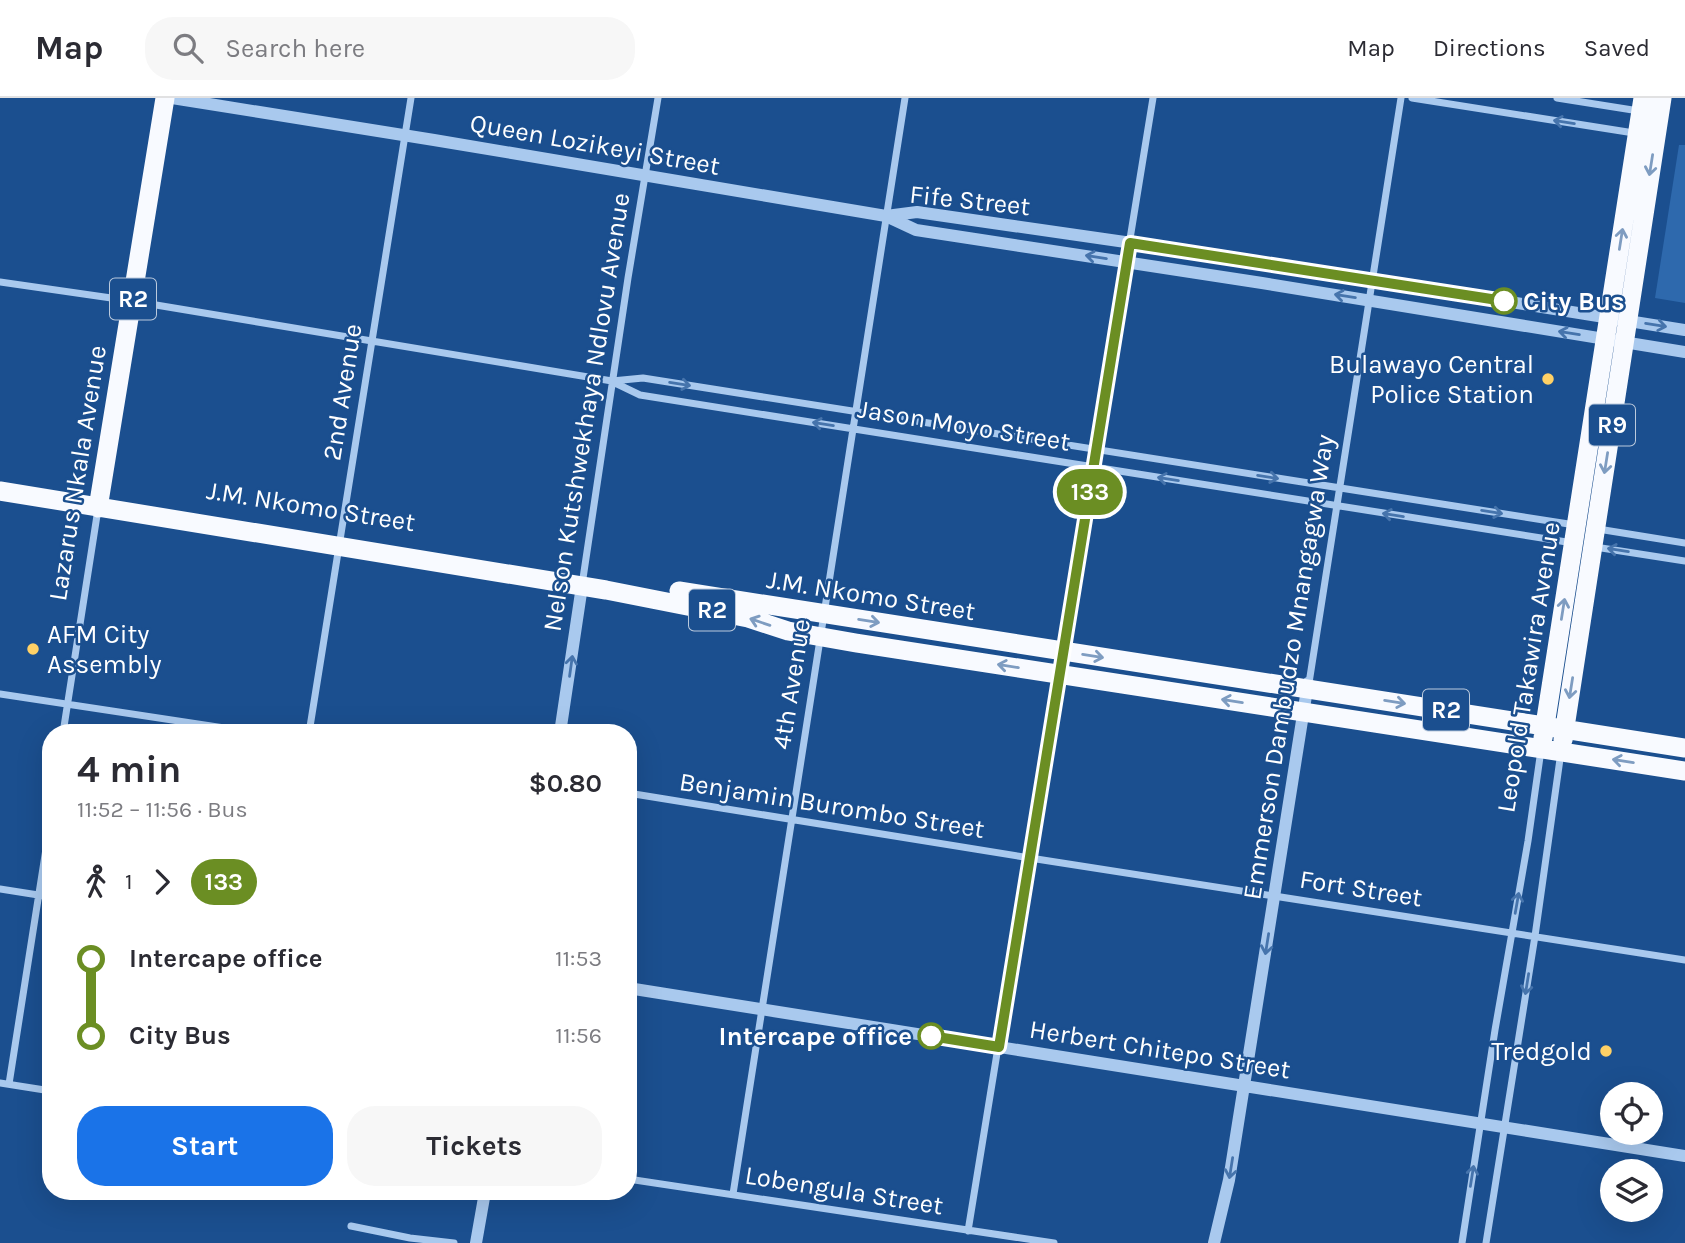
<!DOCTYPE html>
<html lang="en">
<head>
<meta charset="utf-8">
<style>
	:root { --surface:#fff; --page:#f7f7f7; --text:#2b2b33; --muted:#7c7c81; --line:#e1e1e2; --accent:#1a73e8 }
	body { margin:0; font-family:Karla,sans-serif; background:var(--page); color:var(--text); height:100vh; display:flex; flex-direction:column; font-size:26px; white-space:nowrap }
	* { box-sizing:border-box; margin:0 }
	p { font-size:23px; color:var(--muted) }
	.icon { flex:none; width:38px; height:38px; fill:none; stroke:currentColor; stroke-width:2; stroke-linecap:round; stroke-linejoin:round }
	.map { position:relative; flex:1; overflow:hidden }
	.sheet { position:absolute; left:42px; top:626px; width:595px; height:476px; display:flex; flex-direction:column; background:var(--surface); border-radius:28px; box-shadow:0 7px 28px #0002 }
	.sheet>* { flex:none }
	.badge { padding:0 14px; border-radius:23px; font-size:24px; line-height:46px }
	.buttons { position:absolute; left:1600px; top:984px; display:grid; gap:14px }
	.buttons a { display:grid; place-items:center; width:63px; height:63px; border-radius:50%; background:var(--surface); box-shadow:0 7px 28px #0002; font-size:35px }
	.map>.badge { position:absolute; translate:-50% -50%; box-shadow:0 0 0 4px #fff }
	.legs { display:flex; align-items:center; gap:10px; height:77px; padding:0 35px; font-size:23px }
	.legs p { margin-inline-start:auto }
	.head { display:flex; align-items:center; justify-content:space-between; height:119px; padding:0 35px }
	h1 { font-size:38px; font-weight:700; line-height:52px }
	.action { display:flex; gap:14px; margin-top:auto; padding:14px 35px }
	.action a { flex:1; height:80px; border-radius:28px; background:var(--accent); color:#fff; font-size:28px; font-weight:700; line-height:80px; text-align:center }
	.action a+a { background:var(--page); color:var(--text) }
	ul { padding:0 35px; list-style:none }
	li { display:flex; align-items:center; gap:24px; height:77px; font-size:26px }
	li i { display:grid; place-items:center; width:10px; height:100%; margin:0 9px; background:currentColor }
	li i::after { content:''; width:18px; height:18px; margin:-9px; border:5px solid; border-radius:50%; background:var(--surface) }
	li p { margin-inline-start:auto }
	li:first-child i { background:linear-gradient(#0000 50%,currentColor 0) }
	li:last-child i { background:linear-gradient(currentColor 50%,#0000 0) }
	header { display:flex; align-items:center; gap:42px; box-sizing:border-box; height:98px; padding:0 35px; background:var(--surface); border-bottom:2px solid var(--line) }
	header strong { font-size:33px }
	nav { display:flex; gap:38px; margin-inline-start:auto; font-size:24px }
	.search { width:490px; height:63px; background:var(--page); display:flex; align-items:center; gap:18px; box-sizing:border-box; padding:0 24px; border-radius:28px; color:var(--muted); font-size:26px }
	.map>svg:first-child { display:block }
	.green { fill:#2e69ad }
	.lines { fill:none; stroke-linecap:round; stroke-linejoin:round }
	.minor { stroke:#a9c9ee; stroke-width:7 }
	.tertiary { stroke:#a9c9ee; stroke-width:12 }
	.trunk { stroke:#f8faff; stroke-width:19 }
	.oneway { stroke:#4674ac }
	.oneway2 { stroke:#7e9cc1 }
	.line-1-casing { stroke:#fff; stroke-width:16 }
	.line-1 { stroke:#6b8e23; stroke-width:10 }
	.stop-1-dot { fill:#fff; stroke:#6b8e23; stroke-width:3.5 }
	.poi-dot { fill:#ffd166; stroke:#1b4f8f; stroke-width:2.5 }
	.labels { text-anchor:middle; stroke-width:5; stroke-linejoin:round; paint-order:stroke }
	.shield { fill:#1b4f8f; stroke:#bbcadd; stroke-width:2 }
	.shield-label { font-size:24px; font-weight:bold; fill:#fff }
	.street-label { font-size:26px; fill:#fff; stroke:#1b4f8f }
	.stop-label { font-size:26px; font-weight:bold; fill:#fff; stroke:#1b4f8f; text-anchor:start }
	.poi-label { font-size:26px; fill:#fff; stroke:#1b4f8f; text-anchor:end }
</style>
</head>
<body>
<header>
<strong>Map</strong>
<div class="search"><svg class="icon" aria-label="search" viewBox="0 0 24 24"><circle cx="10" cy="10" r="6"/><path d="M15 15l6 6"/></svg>Search here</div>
<nav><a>Map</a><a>Directions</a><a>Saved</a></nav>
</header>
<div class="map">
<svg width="1685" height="1145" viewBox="0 0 1685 1145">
	<rect width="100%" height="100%" fill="#1b4f8f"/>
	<path class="green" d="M1679,47H1685V205L1655,200Z"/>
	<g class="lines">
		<path class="minor" d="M1412,0L1634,35
			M1557,0L1639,13
			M0,184L132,203L612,283L643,280L1575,427
			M613,284L640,297L1573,445
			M1598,431L1685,445
			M1595,449L1685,463
			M582,487L628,180L658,0
			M1309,585L1401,0
			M0,596L258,635
			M63,635L98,411
			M309,635L411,0
			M628,695L1030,760L1685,862
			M0,791L51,799
			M0,985L51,993
			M9,986L51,719
			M628,1081L1054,1145
			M733,1096L905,0
			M351,1128L410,1140L454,1145
			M968,1133L1153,0
			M1462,1145L1495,932L1528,743L1541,652
			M1486,1145L1535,838L1561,654"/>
		<path class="tertiary" d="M172,0L434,42L886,118L916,132L1262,185L1685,254
			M886,118L917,114L1229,159L1685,232
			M560,635L582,488
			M628,890L1685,1058
			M476,1145L485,1094
			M1214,1145L1229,1082L1308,585"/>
		<path class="trunk" d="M0,393L606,492L748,520L788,533L856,545L1685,673
			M98,410L165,0
			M679,493L1685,650
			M1543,640L1643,0
			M1563,642L1662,0"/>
	</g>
	<defs><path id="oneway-shaft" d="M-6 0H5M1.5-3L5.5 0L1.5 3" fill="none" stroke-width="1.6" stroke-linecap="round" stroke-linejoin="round" transform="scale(1.75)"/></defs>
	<g class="oneway">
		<use href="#oneway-shaft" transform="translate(1564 24) rotate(-171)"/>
		<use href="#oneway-shaft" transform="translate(1096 159) rotate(-171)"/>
		<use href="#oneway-shaft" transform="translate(1345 198) rotate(-171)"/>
		<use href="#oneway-shaft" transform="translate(1656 227) rotate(9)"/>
		<use href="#oneway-shaft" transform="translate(1569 235) rotate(-171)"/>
		<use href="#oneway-shaft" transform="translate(680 286) rotate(9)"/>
		<use href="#oneway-shaft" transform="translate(823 326) rotate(-171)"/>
		<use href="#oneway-shaft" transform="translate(1268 379) rotate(9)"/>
		<use href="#oneway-shaft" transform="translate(1168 381) rotate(-171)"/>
		<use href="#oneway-shaft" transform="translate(1492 414) rotate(9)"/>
		<use href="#oneway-shaft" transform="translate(1393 417) rotate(-171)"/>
		<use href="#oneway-shaft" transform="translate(1618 452) rotate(-171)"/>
		<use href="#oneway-shaft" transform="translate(571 568) rotate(-82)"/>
		<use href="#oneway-shaft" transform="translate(1517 805) rotate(-80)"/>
		<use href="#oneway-shaft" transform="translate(1267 846) rotate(99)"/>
		<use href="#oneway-shaft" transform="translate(1527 886) rotate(99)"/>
		<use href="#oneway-shaft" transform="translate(1231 1070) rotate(99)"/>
		<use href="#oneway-shaft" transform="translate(1472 1078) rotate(-81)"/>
	</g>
	<g class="oneway2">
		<use href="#oneway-shaft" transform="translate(1651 67) rotate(99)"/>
		<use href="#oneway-shaft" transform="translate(1621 141) rotate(-81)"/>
		<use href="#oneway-shaft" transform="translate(1606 365) rotate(99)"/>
		<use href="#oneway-shaft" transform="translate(1563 511) rotate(-81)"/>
		<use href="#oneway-shaft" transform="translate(869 523) rotate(9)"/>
		<use href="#oneway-shaft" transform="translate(760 524) rotate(-161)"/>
		<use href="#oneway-shaft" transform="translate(1093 558) rotate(9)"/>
		<use href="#oneway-shaft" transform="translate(1008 568) rotate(-171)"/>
		<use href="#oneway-shaft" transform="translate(1571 590) rotate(99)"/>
		<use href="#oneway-shaft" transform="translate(1232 603) rotate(-171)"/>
		<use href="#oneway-shaft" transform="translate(1395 604) rotate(9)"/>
		<use href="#oneway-shaft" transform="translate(1623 663) rotate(-171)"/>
	</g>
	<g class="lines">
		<defs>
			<path id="line-1" d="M931,938L999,949L1130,145L1504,203"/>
		</defs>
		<use href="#line-1" class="line-1-casing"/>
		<use href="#line-1" class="line-1"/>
	</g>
	<g class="stop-1-dot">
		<circle cx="1504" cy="203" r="12"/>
		<circle cx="931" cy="938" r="12"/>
	</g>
	<g class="poi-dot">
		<circle cx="1548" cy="281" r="7"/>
		<circle cx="33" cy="551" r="7"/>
		<circle cx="1606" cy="953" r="7"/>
	</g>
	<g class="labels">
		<g class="shield">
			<rect x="110" y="180.5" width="46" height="41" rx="5"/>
			<rect x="1589" y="306.5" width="46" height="41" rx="5"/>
			<rect x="689" y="491.5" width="46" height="41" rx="5"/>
			<rect x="1423" y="591.5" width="46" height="41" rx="5"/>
		</g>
		<g class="shield-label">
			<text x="133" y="209">R2</text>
			<text x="1612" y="335">R9</text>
			<text x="712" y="520">R2</text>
			<text x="1446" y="620">R2</text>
		</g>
		<g class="street-label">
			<text transform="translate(595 46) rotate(10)" y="9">Queen Lozikeyi Street</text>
			<text transform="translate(970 102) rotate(6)" y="9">Fife Street</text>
			<text transform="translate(342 294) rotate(-81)" y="9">2nd Avenue</text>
			<text transform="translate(586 314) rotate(-81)" y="9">Nelson Kutshwekhaya Ndlovu Avenue</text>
			<text transform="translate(964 327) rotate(9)" y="9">Jason Moyo Street</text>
			<text transform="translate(77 375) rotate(-81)" y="9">Lazarus Nkala Avenue</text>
			<text transform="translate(311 408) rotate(9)" y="9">J.M. Nkomo Street</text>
			<text transform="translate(871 497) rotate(9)" y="9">J.M. Nkomo Street</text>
			<text transform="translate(1288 569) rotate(-81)" y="9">Emmerson Dambudzo Mnangagwa Way</text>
			<text transform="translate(1528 569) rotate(-81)" y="9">Leopold Takawira Avenue</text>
			<text transform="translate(791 586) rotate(-81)" y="9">4th Avenue</text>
			<text transform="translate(832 707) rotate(9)" y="9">Benjamin Burombo Street</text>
			<text transform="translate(1361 790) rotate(9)" y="9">Fort Street</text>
			<text transform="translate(1160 951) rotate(9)" y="9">Herbert Chitepo Street</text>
			<text transform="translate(844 1092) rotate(9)" y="9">Lobengula Street</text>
		</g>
		<g class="stop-label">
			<text x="1523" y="212">City Bus</text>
			<text x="912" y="947" text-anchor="end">Intercape office</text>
		</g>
		<g class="poi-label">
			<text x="1534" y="275">Bulawayo Central<tspan x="1534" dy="30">Police Station</tspan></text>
			<text x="47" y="545" text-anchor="start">AFM City<tspan x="47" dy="30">Assembly</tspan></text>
			<text x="1592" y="962">Tredgold</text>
		</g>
	</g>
</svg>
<div class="buttons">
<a><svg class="icon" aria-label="locate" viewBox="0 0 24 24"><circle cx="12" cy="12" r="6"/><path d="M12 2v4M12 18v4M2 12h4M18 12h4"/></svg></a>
<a><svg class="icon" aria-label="layers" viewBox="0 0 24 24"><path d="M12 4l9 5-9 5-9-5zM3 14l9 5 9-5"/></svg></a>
</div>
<b class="badge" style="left:1090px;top:394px;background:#6b8e23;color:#fff">133</b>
<section class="sheet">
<div class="head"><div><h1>4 min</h1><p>11:52 – 11:56 · Bus</p></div><b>$0.80</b></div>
<div class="legs"><svg class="icon" aria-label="walk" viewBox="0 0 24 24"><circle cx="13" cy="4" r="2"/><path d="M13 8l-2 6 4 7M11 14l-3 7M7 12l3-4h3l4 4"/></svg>1<svg class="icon" aria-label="forward" viewBox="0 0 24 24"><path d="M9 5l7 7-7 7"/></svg><b class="badge" style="background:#6b8e23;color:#fff">133</b></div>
<ul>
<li><i style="color:#6b8e23"></i><b>Intercape office</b><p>11:53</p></li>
<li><i style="color:#6b8e23"></i><b>City Bus</b><p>11:56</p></li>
</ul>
<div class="action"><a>Start</a><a>Tickets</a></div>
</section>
</div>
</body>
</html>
